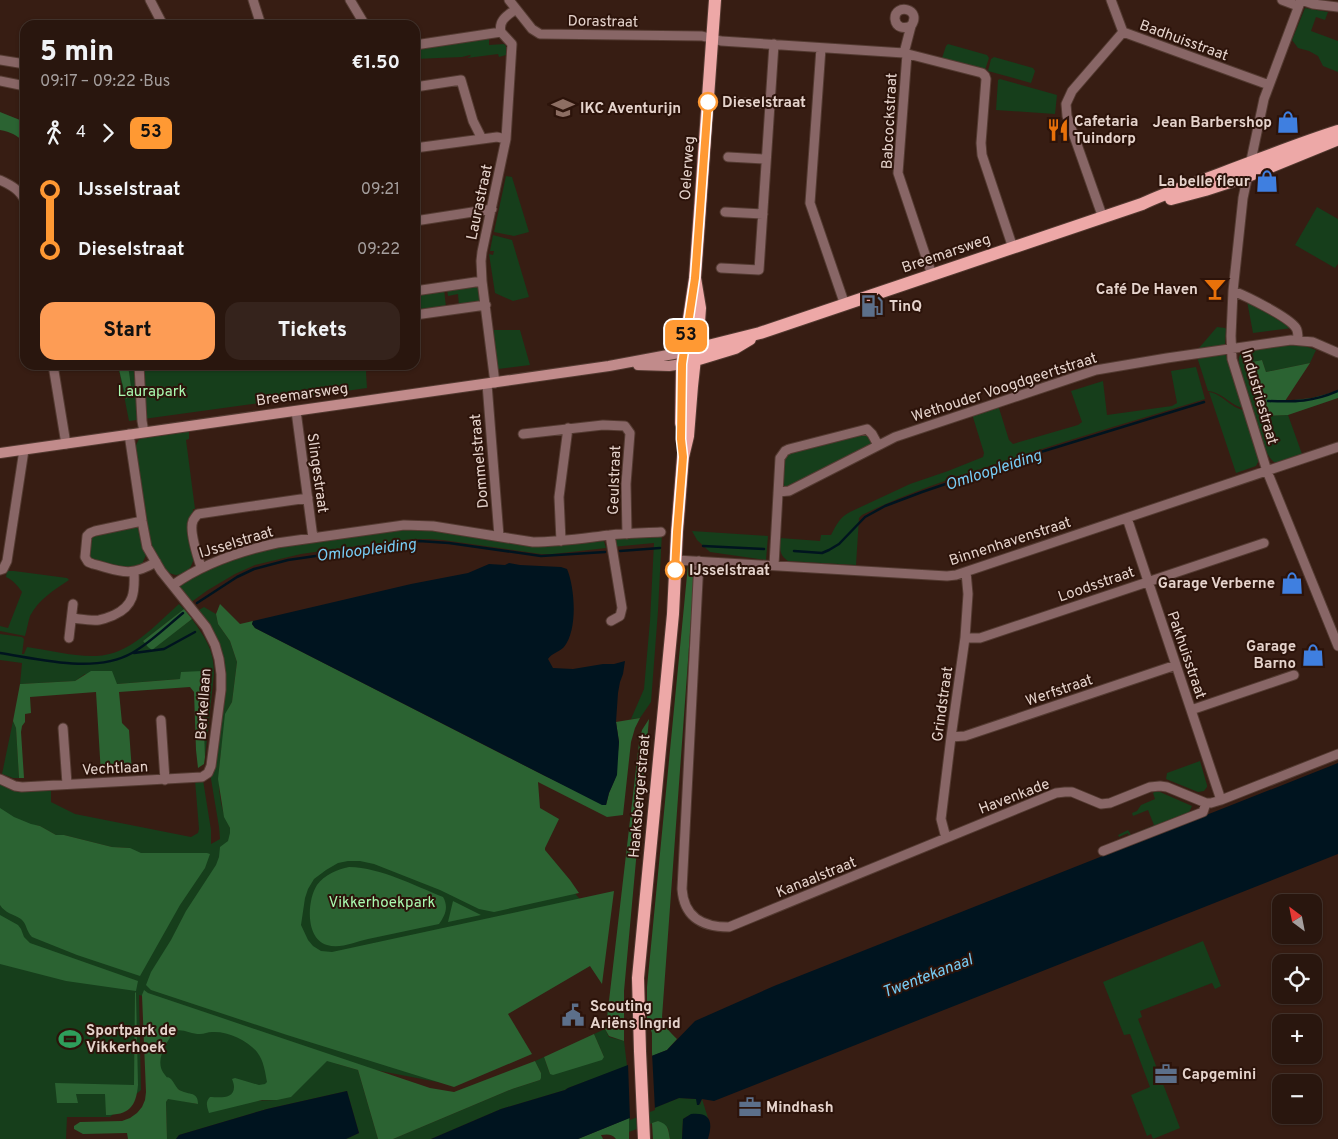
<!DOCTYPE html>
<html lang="en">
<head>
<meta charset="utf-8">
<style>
	:root { --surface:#29160e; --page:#35231c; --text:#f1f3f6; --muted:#a59f9e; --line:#45352e; --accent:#fd9c55 }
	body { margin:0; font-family:Overpass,sans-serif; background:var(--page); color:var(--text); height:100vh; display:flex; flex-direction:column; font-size:19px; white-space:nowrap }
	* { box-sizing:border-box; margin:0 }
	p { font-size:16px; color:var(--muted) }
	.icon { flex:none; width:28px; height:28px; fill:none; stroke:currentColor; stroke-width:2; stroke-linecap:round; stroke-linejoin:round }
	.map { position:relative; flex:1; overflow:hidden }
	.panel { position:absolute; left:20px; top:20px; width:400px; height:350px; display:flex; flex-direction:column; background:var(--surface); border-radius:15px; box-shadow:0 1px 4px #0004,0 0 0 1px var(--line) }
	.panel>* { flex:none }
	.badge { padding:0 10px; border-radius:8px; font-size:18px; line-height:32px }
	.needle { width:32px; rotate:328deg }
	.fabs { position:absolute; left:1272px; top:894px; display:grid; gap:10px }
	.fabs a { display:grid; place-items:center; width:50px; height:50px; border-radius:10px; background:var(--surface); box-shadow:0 1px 4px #0004,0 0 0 1px var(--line); font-size:25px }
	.map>.badge { position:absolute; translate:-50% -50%; box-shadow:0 0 0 2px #fff }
	.legs { display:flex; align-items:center; gap:8px; height:55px; padding:0 20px; font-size:16px }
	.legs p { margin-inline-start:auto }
	.headline { display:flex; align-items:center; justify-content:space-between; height:85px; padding:0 20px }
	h1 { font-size:28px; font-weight:800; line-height:38px }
	.action { display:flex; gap:10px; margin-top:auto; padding:10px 20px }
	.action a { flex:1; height:58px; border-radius:15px; background:var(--accent); color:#111; font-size:20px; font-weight:800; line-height:58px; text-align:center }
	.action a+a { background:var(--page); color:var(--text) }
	ul { padding:0 20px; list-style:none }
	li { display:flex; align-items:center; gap:18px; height:60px; font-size:19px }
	li i { display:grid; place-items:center; width:8px; height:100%; margin:0 6px; background:currentColor }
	li i::after { content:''; width:12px; height:12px; margin:-6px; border:4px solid; border-radius:50%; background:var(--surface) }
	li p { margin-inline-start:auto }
	li:first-child i { background:linear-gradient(#0000 50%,currentColor 0) }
	li:last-child i { background:linear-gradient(currentColor 50%,#0000 0) }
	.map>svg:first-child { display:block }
	.green { fill:#163e1b; fill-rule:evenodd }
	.forest { fill:#2b6332 }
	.water { fill:#00141f }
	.pier { fill:#371d13 }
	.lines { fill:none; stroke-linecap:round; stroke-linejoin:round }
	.stream { stroke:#00141f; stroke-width:2.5 }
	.street-casing { stroke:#533a31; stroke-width:11 }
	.secondary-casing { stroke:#533a31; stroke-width:12 }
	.primary-casing { stroke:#533a31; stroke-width:14 }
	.street { stroke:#866; stroke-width:9 }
	.secondary { stroke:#c18b8b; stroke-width:10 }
	.primary { stroke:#eda8a7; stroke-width:12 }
	.line-1-casing { stroke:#fff; stroke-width:11 }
	.line-1 { stroke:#f93; stroke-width:8 }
	.stop-1-dot { fill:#fff; stroke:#f93; stroke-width:2.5 }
	.labels { text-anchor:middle; stroke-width:4; stroke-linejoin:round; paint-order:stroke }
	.street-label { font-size:15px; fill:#e5d3cc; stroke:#2c130a }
	.stop-label { font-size:15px; font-weight:bold; fill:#e5d3cc; stroke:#2c130a; text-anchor:start }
	.poi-label { font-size:15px; font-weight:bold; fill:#e5d3cc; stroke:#2c130a; text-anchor:start }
	.park-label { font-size:15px; fill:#aafab0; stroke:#2c130a }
	.water-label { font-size:16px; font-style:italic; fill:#77cdf6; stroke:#2c130a }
</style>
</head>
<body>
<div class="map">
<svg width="1338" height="1139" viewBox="0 0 1338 1139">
	<rect width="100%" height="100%" fill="#371d13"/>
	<path class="green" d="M1305,8L1328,12L1325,20L1316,17L1311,31L1338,41V72L1323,66L1318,56L1309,51L1298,48L1292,40Z
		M489,37V45L504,44L506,46V55L499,57L498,54L467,58L471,56L470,55L462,57L415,59V49Z
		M948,44L987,55L989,58L985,70L942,58L946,46Z
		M994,57L1033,68L1035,71L1031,83L988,71L991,59Z
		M1000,79L1057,95L1055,114L996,110L998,80Z
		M506,176L512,177L529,232L514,236L494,232Z
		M1317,207L1338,219V264L1335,268L1295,245Z
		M493,235L512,240L529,297L513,301L495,293L489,254L493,255L494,251H490Z
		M476,285L479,287L481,300L480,302L459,306L458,294L448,296L447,289Z
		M444,289L446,307L444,306L415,310V293Z
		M1247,301L1292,328L1253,333Z
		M1217,327L1225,328L1226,329L1225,344L1223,346L1200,350L1199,348Z
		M494,330H520L530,365L498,369L492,331Z
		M1291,344L1302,345L1316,350L1310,363L1266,372L1262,360L1252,362L1266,402L1267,416L1288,415L1302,454L1278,462H1274C1265,455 1263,440 1259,430C1252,408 1245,385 1239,363C1238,356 1240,354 1245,351Z
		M1224,354L1226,355L1243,408C1230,405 1222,392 1208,391L1197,357Z
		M118,365H367L366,373L367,388L129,421Z
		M1196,367L1205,399C1133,421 1061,442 990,466C947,480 904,494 862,515L859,518L856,565L788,561C779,555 780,549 780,538L820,541L821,535H831C837,524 839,518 850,512L910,484L948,471L983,457L984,453L972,414L998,405L1009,440L1013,444L1078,425L1082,422L1071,391L1103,381L1107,415L1172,406L1177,403L1171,371Z
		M1209,392C1223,394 1230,408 1244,410L1259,460L1256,466L1236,473Z
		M187,430L189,431V439L186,440L195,509H193V561C191,569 185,574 176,575C160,573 151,547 147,533L135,447L140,437L162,435Z
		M866,434L872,444L792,487L782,488C782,475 779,461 791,452Z
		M138,527L142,546L146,555L142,564C126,571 108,564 91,561L89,558L91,535Z
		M420,528L542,544L604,541L606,548L553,554H541L443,540L429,539H412L343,548L301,554L255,565L235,574L208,590L190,603L179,589L180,584L198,571L257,550L401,529Z
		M692,531L768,536L766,560L710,552L697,540Z
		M662,532L658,611L651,702L640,718L631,719L644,689L650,621L654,543L612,547L611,536Z
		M7,571H14L67,578L69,580C54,590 39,599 30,616C28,622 27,629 25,636L0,631V626L8,628L22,592C18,586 13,580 6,577Z
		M179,604L184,609L143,641L152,649L192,619C206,639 214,650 214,674L205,757L201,671L180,679L117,684L85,674L75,681L20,684L22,663L0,660V634L22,637L24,639L22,654H24L27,647C47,650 76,657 96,656C130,655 155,625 179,604Z
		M204,607L216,614L218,624L230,641L237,662L232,702L228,709C222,748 210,791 230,828L541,848L544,855L591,913L590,964L506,1013L453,1085L370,1069L334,1063L358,1070L378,1139H346L359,1133L347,1091L267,1109L179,1135L176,1139H167L166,1102L168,1098L198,1104L178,1089L155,1081L157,999L139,995L141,1090L110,1117H67L66,1139H0V784L10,788H51V802L75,814L191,837L198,833L199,829L195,780H203L211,830V844L220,839L219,827L210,773L223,681L224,661L221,648L216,637L197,611ZM35,825L40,826L56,835H64L112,847L130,848L131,850L74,845ZM269,1090L277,1100L216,1102Z
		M13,721L16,728L19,778H13L2,774Z
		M1200,761L1207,785V787L1204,791L1198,792L1166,779L1167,773Z
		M1156,791L1160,792L1192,806L1187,817L1130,840L1128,833L1119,837L1118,835L1128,830L1131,835L1154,825L1148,810L1133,816L1132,813L1137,811L1141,805L1155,799L1153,793Z
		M1203,941L1221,986L1215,989L1212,983L1140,1011L1142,1017L1138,1019L1180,1128L1153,1139L1151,1134L1147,1136L1131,1095L1150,1087L1130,1034L1124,1035L1103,982Z
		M605,1029L609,1037L624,1041L627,1066L568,1088L565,1090L501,1109L431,1139H393L512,1089L540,1080L541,1073L535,1061L544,1057L550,1074L604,1057L594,1034Z
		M679,1098L696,1099L700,1105L702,1099L708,1118C699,1112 692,1113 683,1119L682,1139H670L668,1128L658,1121L629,1132V1118Z"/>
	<path class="forest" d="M0,112L25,122V143C17,135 11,132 0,130Z
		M1262,360L1266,372L1310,363L1285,401L1312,398L1338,391V398L1288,415L1267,416L1266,402L1252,362Z
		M118,365H128L132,394L126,399Z
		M688,565H690L693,570L694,578L662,1017C664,1027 670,1032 677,1039L667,1050L652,1056V1033L647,1019V987Z
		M220,604L240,624L253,621L252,624L255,628L545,776L606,805L609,793L615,779L619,742L616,722L640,718L635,728L631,742L623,815L607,817L538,782L540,808L559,819L545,848V850L570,880L579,893L494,912L479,909L440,890L374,864L360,861H348L338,863L326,870L314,879L308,889L305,898L301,925L308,940L313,946L321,951L332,952L614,891L602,984L590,966L508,1014L532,1054L454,1087L287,1035L151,990L146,985L151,972L171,940L186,911L216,865L219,857L220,847L228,841L230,833V828L224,817L218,779L225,714L232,702L237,662L230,641L218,624L216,614Z
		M184,609L192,619L152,650L148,647L143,641Z
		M91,671H112L117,684L180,679L181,672L202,671L205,757L204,764L198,768L196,750L194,692L190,687L119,692L122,723L129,730L132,772L101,774L96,692L30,697L31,713L25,714V722L22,726L21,732L24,778H19L16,728L13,721L20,684L75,681Z
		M649,719L624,991V1041L609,1036L605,1029L607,1018L639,743L642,730Z
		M0,808L14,817L31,824L40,826L56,835H64L112,847L130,848L141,853H207L210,854L205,868L180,905L140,976L77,955L32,937C26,931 27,924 21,919C13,914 5,913 0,905Z
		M349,867C382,868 413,885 443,897C449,907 445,916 439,924C415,929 392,934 368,939C355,942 340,949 327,945C305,939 307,900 317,885C324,875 338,869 349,867Z
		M453,901L481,915L448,922Z
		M0,915L18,925L21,929L24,937L30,943L138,981L136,991L66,981L0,964Z
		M144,990L148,993L430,1088L454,1092L535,1061L541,1073V1078L540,1080L512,1089L393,1139H378L358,1070L327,1061L291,1097L277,1100H262L209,1113C207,1107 205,1102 210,1097C218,1097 234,1100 234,1087C234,1084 233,1082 232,1079L235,1078L259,1085L265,1084L267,1082C265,1072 264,1061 257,1052C247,1040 228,1031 212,1032C208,1032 204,1034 200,1034C191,1034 182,1028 174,1031C167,1043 153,1061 165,1075C169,1080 165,1075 171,1079C174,1082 175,1086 178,1089C187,1096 198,1090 198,1104L168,1099L166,1102L167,1139H128L127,1133L83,1134L74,1129V1126L80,1122L122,1121L130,1118L137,1113L142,1107L145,1100L146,1092L142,995Z
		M135,992L136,993L138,1085C136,1107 129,1115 106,1115L105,1094H76L78,1103H57L55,1083L134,1085Z
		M594,1034L604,1057L602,1060L553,1075L550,1074L544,1057Z
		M629,1118V1139H616C612,1134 608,1134 601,1135L603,1139H578Z
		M658,1121C669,1125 668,1129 670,1139H653L652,1123Z"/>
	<path class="water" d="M509,563L520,565L561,567L567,569C575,588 578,630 564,647C559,652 552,653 548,659L553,668L573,669L603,664H614L625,661L623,674L620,682L618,693L616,722L619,742L617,775L609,793L606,805H602L255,628L252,624L253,621L411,584L468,573L489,564L505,565Z
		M1338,763V854L714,1101L702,1099L699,1105H697L696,1099L679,1098L578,1139H431L501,1109L565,1090L568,1088L667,1050L695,1021L774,986Z
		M347,1091L359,1133L346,1139H176L179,1135L267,1109Z
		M691,1114C711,1112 713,1122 708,1139H682L683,1119Z"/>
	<path class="pier" d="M652,1053L655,1110L630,1120L628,1063Z"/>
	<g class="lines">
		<path class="stream" d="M1268,401C1295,402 1313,402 1338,391
			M703,546L764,549
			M620,551L660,548
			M794,551L822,553L829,550L839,544L865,517L885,506L922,492L1031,455L1204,402
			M197,603L237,577L254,569L288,560L419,541L449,543L541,556L605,552
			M0,653C39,659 95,674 132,653C150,643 166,627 183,613
			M134,653L164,649L195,632"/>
		<defs>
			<path id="street" d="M150,0L163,25
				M253,0L261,25
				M350,0L365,25
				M509,0L532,29L540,34L702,36L721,41L904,53L982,73L985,76L986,79L981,143L982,155L1013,248
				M1111,0L1123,32L1269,85
				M1282,0L1298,6
				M1301,0L1264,99L1243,198L1233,291L1231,336L1232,359L1267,471L1338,646
				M1301,0L1313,4L1338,7
				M501,32C498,20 508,15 516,9
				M415,45L501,32
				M821,48L810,203L845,305
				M904,53L911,26C923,8 894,3 895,19C896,28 904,29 911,26
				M907,54L898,173L932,275
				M0,60L25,64
				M0,81L25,86
				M415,87L461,80L473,121L482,139
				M732,102L770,104
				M415,148L497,137L506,139
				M728,157L766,159
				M0,180C11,185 20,190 25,201
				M725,212L763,214
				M1103,218L1067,116L1066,104L1072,91L1123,32
				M415,221L492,209
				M721,268L759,270L774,44
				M415,291L482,281
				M1233,291C1246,296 1289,317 1296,328C1298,331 1298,336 1298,340
				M415,315L486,305
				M53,365L66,444
				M139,365L142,421L144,432
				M495,383L482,281L481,261L482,252L506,139L512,44L501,32
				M487,384L499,536
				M296,411L313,538
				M523,434L603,425L625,426L630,433L626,484L627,534
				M778,492L789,491L895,437L1096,370L1167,358L1291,340L1313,342L1338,353
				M1127,518L1221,800
				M142,521L95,531L90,533L87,536L85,557L88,562L93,564C120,571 129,578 156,562
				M610,535L622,608L620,616L611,621
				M561,541L559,497L568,428
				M676,560L947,576L956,575L1338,447
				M699,561L682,889C684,917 702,927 729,927L1056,793L1065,792H1072L1101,804L1110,803L1150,787L1160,786L1167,787L1206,803H1211L1221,800L1338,754
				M774,565L780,458L785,451L789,449L867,429L872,434L878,445
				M201,567C198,558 189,530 193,521C193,520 197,515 198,514L308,498
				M0,570L3,569L7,561L24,450
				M173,585C204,563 240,551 277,543L404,525L433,526L533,542C559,542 584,538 610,535C627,533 644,533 661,532
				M72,618C81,619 91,621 99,620C105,619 109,617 114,615C134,606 135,592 134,572
				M69,638L73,604
				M965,638H980L1264,543
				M1191,710L1294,675
				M161,720L165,780
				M63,728L67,784
				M951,737L965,736L1176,665
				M0,779L15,786L22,787L202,777L208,773L211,766L221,690V674L219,659L215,645L206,627L161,571L147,547L142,521L129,434
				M946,838L941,819L951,737L965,638L968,594L966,572
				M1103,851L1203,812L1206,803"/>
			<path id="secondary" d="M638,365L669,366L682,364
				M0,453L609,366L684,352"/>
			<path id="primary" d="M1171,199L1205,190L1248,176L1336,140
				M684,352L760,333L1142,204C1169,191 1197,183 1225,172C1263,158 1300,143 1338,131
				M689,362L735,348L750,339
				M681,423L682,364L695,278L715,0
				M644,1139L640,1051L638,978L673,614L677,532L683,457L688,436L692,386L699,322L700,308L695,278"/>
		</defs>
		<use href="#street" class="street-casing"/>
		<use href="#secondary" class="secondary-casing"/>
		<use href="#primary" class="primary-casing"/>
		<use href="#street" class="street"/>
		<use href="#secondary" class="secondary"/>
		<use href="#primary" class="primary"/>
	</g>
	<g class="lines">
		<defs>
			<path id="line-1" d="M675,570L677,532L683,457L681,439L682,364L695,278L708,102"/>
		</defs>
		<use href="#line-1" class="line-1-casing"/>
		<use href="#line-1" class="line-1"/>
	</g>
	<defs>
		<symbol id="school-bare" viewBox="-9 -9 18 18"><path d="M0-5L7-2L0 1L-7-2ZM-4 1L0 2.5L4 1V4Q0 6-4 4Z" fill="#8d6e63" stroke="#2c130a" stroke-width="2.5" paint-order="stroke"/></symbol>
		<symbol id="shop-bare" viewBox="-9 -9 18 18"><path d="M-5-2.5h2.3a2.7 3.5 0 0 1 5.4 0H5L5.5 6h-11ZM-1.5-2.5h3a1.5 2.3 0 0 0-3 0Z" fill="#3f7fe0" stroke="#2c130a" stroke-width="2.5" paint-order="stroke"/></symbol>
		<symbol id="restaurant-bare" viewBox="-9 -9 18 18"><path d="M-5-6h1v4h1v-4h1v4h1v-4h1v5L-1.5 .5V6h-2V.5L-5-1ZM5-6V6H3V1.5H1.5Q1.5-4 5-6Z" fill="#e8710a" stroke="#2c130a" stroke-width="2.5" paint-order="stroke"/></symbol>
		<symbol id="bar-bare" viewBox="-9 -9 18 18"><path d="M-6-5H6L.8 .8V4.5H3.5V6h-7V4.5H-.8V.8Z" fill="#e8710a" stroke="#2c130a" stroke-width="2.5" paint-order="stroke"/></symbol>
		<symbol id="fuel-bare" viewBox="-9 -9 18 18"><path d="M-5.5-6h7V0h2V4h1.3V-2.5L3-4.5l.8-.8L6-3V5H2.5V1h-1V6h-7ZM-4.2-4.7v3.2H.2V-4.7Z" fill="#5c6f8a" stroke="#2c130a" stroke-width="2.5" paint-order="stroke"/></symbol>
		<symbol id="civic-bare" viewBox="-9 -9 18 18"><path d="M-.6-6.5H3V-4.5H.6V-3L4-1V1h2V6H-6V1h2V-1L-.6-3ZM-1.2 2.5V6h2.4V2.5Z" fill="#5c6f8a" stroke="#2c130a" stroke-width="2.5" paint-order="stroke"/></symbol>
		<symbol id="stadium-bare" viewBox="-9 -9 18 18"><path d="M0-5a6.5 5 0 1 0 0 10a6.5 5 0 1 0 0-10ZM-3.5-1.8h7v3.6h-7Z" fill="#2e9e5b" stroke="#2c130a" stroke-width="2.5" paint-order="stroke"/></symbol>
		<symbol id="office-bare" viewBox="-9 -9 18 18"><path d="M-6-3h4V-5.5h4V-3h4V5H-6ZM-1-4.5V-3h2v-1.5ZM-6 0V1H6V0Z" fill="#5c6f8a" stroke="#2c130a" stroke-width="2.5" paint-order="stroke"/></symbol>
	</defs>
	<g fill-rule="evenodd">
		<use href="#school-bare" x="547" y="92" width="32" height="32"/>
		<use href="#shop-bare" x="1272" y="106" width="32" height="32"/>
		<use href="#restaurant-bare" x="1042" y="114" width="32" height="32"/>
		<use href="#shop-bare" x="1251" y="165" width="32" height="32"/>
		<use href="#bar-bare" x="1199" y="273" width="32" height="32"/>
		<use href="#fuel-bare" x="856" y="290" width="32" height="32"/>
		<use href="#shop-bare" x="1276" y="567" width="32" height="32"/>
		<use href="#shop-bare" x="1297" y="639" width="32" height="32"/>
		<use href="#civic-bare" x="557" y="999" width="32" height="32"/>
		<use href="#stadium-bare" x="54" y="1023" width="32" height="32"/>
		<use href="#office-bare" x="1150" y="1058" width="32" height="32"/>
		<use href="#office-bare" x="734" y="1091" width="32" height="32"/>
	</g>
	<g class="stop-1-dot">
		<circle cx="708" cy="102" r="9"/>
		<circle cx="675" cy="570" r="9"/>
	</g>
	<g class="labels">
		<g class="street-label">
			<text transform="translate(603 21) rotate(1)" y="5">Dorastraat</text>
			<text transform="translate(1184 40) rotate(20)" y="5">Badhuisstraat</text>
			<text transform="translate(889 121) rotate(-87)" y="5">Babcockstraat</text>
			<text transform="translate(687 168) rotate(-86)" y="5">Oelerweg</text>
			<text transform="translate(479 202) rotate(-78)" y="5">Laurastraat</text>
			<text transform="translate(946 253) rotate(-19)" y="5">Breemarsweg</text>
			<text transform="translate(1004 387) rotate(-18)" y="5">Wethouder Voogdgeertstraat</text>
			<text transform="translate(302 394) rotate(-8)" y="5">Breemarsweg</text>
			<text transform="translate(1260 397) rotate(74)" y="5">Industriestraat</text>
			<text transform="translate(479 461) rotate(-95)" y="5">Dommelstraat</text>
			<text transform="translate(318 473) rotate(82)" y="5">Slingestraat</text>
			<text transform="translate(614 480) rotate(-88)" y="5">Geulstraat</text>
			<text transform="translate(1010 541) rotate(-18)" y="5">Binnenhavenstraat</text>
			<text transform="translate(236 542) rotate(-17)" y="5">IJsselstraat</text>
			<text transform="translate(1096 584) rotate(-19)" y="5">Loodsstraat</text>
			<text transform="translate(1187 655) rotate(71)" y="5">Pakhuisstraat</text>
			<text transform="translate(1059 690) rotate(-19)" y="5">Werfstraat</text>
			<text transform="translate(203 704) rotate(-86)" y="5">Berkellaan</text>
			<text transform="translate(942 704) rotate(-82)" y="5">Grindstraat</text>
			<text transform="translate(115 768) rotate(-3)" y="5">Vechtlaan</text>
			<text transform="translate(639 796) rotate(-85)" y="5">Haaksbergerstraat</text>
			<text transform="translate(1014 796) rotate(-21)" y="5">Havenkade</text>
			<text transform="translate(816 877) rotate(-22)" y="5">Kanaalstraat</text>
		</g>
		<g class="stop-label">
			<text x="722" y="107">Dieselstraat</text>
			<text x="689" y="575">IJsselstraat</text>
		</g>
		<g class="poi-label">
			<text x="580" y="113">IKC Aventurijn</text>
			<text x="1074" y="126">Cafetaria<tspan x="1074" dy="17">Tuindorp</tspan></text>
			<text x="1272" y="127" text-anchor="end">Jean Barbershop</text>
			<text x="1250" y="186" text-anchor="end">La belle fleur</text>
			<text x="1198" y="294" text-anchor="end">Café De Haven</text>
			<text x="889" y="311">TinQ</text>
			<text x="1275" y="588" text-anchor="end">Garage Verberne</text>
			<text x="1296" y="651" text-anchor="end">Garage<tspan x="1296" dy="17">Barno</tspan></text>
			<text x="590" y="1011">Scouting<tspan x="590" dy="17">Ariëns Ingrid</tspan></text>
			<text x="86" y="1035">Sportpark de<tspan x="86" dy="17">Vikkerhoek</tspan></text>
			<text x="1182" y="1079">Capgemini</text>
			<text x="766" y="1112">Mindhash</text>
		</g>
		<g class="park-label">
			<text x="152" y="396">Laurapark</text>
			<text x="382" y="907">Vikkerhoekpark</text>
		</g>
		<g class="water-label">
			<text transform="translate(993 469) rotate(-18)" y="6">Omloopleiding</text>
			<text transform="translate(366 549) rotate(-7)" y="6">Omloopleiding</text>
			<text transform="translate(927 975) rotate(-21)" y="6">Twentekanaal</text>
		</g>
	</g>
</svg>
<div class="fabs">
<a><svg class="needle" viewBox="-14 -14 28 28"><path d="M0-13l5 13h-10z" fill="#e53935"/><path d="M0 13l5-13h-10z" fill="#a59f9e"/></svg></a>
<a><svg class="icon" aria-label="locate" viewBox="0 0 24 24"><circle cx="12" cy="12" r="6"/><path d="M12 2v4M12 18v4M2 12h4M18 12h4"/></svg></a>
<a>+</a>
<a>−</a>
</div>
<b class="badge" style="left:686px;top:336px;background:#f93;color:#111">53</b>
<section class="panel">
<div class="headline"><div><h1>5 min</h1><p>09:17 – 09:22 · Bus</p></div><b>€1.50</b></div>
<div class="legs"><svg class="icon" aria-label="walk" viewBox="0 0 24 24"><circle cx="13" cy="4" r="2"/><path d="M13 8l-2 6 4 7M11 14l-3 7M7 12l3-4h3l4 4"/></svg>4<svg class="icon" aria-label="forward" viewBox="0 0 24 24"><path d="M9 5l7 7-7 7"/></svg><b class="badge" style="background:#f93;color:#111">53</b></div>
<ul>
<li><i style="color:#f93"></i><b>IJsselstraat</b><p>09:21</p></li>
<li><i style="color:#f93"></i><b>Dieselstraat</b><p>09:22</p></li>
</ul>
<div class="action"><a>Start</a><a>Tickets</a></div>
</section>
</div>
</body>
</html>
